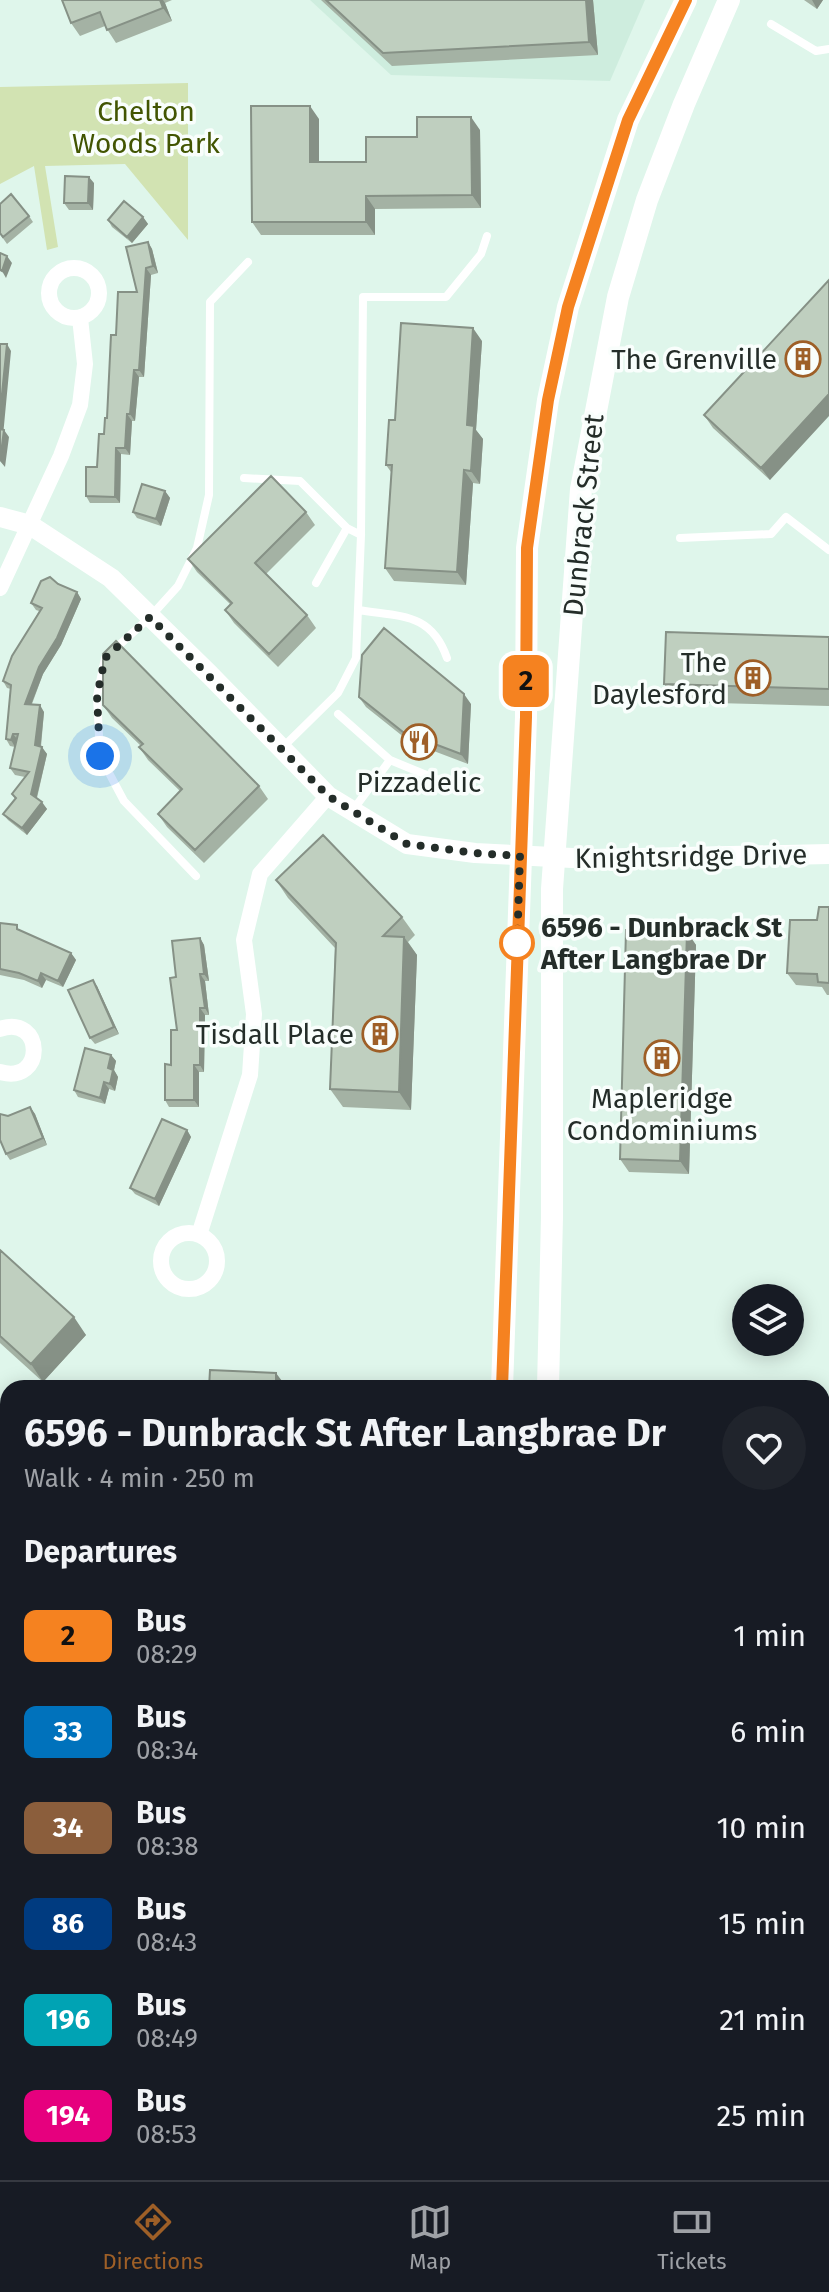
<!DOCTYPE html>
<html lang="en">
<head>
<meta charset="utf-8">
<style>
	:root { --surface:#171b24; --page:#20242c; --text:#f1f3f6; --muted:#9ea1a6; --line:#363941; --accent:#9e5f27 }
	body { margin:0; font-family:"Fira Sans",sans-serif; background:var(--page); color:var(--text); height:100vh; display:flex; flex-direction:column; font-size:30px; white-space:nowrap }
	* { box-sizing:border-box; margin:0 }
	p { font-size:26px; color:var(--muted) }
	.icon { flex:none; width:44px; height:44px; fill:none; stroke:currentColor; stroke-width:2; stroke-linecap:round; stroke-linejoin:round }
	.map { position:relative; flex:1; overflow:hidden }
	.panel { position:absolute; left:0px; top:1380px; width:830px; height:800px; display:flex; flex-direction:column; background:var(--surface); border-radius:24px 24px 0 0; box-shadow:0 4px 20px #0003 }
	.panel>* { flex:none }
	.badge { padding:0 16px; border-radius:12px; font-size:28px; line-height:52px }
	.controls { position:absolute; left:732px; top:1284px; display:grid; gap:16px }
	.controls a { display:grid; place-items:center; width:72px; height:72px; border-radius:50%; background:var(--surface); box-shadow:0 4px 20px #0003; font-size:40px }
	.you { position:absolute; width:40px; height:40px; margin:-20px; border:6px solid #fff; border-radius:50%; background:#1a73e8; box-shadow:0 0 0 12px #1a73e833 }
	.map>.badge { position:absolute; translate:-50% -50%; box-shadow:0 0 0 4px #fff }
	h2 { padding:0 24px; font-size:30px; line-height:72px }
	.round { display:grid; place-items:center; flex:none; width:84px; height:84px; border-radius:42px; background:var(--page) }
	.headline { display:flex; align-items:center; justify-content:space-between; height:136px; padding:0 24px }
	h1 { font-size:38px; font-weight:700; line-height:60px }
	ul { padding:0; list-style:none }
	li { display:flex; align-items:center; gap:24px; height:96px; padding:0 24px }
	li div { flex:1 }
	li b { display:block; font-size:30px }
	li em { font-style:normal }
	li .badge { min-width:88px; font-weight:700; text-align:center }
	.dock { display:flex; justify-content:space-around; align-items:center; height:112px; border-top:2px solid var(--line); background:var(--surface); font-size:22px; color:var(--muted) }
	.dock a { display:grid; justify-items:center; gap:4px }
	.dock .selected { color:var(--accent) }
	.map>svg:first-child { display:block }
	.built { fill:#ceedde }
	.green { fill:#d2e3b2 }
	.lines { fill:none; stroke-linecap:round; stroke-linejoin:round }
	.service { stroke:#fff; stroke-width:8 }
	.minor { stroke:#fff; stroke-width:16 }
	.tertiary { stroke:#fff; stroke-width:20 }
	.secondary { stroke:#fff; stroke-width:22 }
	.wall { fill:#a4b2a4 }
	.shaded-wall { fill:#869186 }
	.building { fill:#bfcfbf; stroke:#869186; stroke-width:2 }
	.line-casing { stroke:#fff; stroke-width:18 }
	.line { stroke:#f58220; stroke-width:12 }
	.walk { stroke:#242d29; stroke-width:8; stroke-dasharray:0 14.4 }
	.stop-dot { fill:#fff; stroke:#f58220; stroke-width:4 }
	.labels { text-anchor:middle; stroke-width:7; stroke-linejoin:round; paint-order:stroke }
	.park-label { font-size:28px; fill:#425502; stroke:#f9fefc }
	.poi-label { font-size:28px; fill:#242d29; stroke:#f9fefc; text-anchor:end }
	.street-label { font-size:28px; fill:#242d29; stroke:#f9fefc }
	.stop-label { font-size:28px; font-weight:bold; fill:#242d29; stroke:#f9fefc; text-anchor:start }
</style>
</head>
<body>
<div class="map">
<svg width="829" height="2180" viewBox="0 0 829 2180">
	<rect width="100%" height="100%" fill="#dff6eb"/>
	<path class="built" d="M310,0H645L610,81L391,75Z"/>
	<path class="green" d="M188,83V240L125,164L45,166L58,247L47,250L34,166L0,184V87Z
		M822,1526H829V1963L822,1964Z
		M0,1683L8,1691V1969L0,1975Z"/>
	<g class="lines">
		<path class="service" d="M771,24L816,51L829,49
			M244,478L300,481L347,528L361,535
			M680,538L771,534L786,517L829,550
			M316,583L347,528
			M358,610C400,617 431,612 447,658
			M338,714L390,760
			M282,748L338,693L356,658L361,535L363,297H446L481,254L487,236
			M353,810L390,760L463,790
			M196,876L124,801L100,756L97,696L105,658L150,617L178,586L197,548L209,495L210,302L248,262
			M822,1858L829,1861
			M0,1987L8,1982
			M193,2172L197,2180
			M142,2180L154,2172"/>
		<path class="minor" d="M49 293a25 25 0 1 1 50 0a25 25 0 1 1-50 0Z
			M0,588L61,456L80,405L85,364L80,318
			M0,1029C44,1014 46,1085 0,1072
			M161 1261a28 28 0 1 1 56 0a28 28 0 1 1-56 0Z
			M199,1235L250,1075L254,1014L244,940L260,874L328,796"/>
		<path class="tertiary" d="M0,517L30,525L111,578L210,675L328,796L407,844L475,853L592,859L829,854
			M0,2069L8,2080
			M74,2172L80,2180"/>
		<path class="secondary" d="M502,1388L526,717L527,548L548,400L568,307L628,120L686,0
			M548,1388L552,1217V889L581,489L618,297L647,200L684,104L729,0
			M558,2172L560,2180
			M604,2172L606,2180"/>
	</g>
	<path class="wall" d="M62,0H172L165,3L172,21L116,43L105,26L80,36L71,23Z
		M321,0H593L598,55L392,66Z
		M804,0H823L817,9Z
		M319,119V162H366L417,137L480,130L481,208L375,209V235H261L252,222Z
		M94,183L93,210H69L64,203Z
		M0,204L29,216L33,222L7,244L0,234Z
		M143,217L148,224L132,243L112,227L108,220Z
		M148,242L152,249L158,273L151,275L144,377H139L135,421H132L130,455L121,454L120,503H90L86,496L97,467L104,434L107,418L116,335L137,292Z
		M829,280L770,480L713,428L704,415Z
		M482,341L476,430L483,439L480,484L473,483L466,585L394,581L385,568L391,472L386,465L395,420Z
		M165,491L170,498L161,526L137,518L133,512Z
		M306,512L315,525L266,574L307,615L316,628L278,667L234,623L225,610L230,604L197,572L188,559Z
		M58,584L77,592L81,599L61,645L43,674L32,704L44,712L41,747L47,754L37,798L47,809L27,835L8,820L3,814L15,799L12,794L25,777L15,775L10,768L15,747L10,746L6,739L11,689L7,688L3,681L39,611L36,610L31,603Z
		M829,637V706L677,702L664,684Z
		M359,697L471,704L468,764L410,742L366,707Z
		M103,705L259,786L268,799L204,863L167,827L158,814L180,791L148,760L139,747L141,746L112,718Z
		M276,880L402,917L415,935L408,942L417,955L411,1110L343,1107L330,1089L335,948L288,898Z
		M829,907V995H827L822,987L796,985L787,973Z
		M0,923L71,953L76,960L63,987L46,980L42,988L24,980L0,975Z
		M687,932L696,945L689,1174L629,1172L620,1159Z
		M200,938L204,945L209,981H205L209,1015H205L204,1072H199V1107H169L165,1100L177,1030Z
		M97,986L119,1034L95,1044L90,1038Z
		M111,1055L116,1061L114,1070L118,1077L115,1091L109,1089L105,1104L78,1097L74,1090Z
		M30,1107L35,1114L47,1145L10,1160L6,1154L8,1116Z
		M187,1130L191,1137L159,1206L135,1194L130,1188Z
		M0,1250L86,1335L43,1382L0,1343Z
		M0,1564L8,1571V1670L0,1663Z
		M822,1961L829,1964V2118L822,2124Z"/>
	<path class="shaded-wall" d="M160,0H163L165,3L172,21L163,8Z
		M586,0H593L598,55L589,42Z
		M812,0H823L817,9Z
		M310,106L319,119V175L310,162Z
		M471,117L480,130L481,208L472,195Z
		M89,177L94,183L93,210L88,203Z
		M366,196L375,209V235L366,222Z
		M143,217L148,224L132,243L127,237Z
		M148,242L152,249L158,273L153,266Z
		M7,256L12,263L6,278L2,271Z
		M146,268L151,275L144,377L139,370Z
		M473,328L482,341L476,430L483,439L480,484L471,471L467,425Z
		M7,344L11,351L3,436L0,431V414Z
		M134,370L139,377L135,421L130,414Z
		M829,394V416L770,480L761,468Z
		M127,414L132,421L130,455L125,448Z
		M4,430L9,437L5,467L0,461Z
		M116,448L121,454L120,503L115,497Z
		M464,470L473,483L466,585L457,572Z
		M165,491L170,498L161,526L156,519Z
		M77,592L81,599L61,645L43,674L29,710L25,704L39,667Z
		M464,694L471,704L468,764L461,754Z
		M40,705L44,712L40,752L35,745Z
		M13,734L18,740L15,747L11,740Z
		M42,747L47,754L36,800L31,794Z
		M42,802L47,809L27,835L22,828Z
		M687,932L696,945L689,1174L680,1161Z
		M404,937L417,955L411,1110L399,1092Z
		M200,938L204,945L209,981L204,974Z
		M71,953L76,960L63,987L58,981Z
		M41,973L46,980L42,988L38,981Z
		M200,974L205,981L209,1015L205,1008Z
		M93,980L97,986L119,1034L114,1027Z
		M200,1008L205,1015L204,1072L200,1065Z
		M111,1055L116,1061L114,1070L118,1077L115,1091L110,1084L108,1068Z
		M194,1065L199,1072V1107L194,1100Z
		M104,1082L109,1089L105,1104L100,1098Z
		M30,1107L35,1114L47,1145L43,1138Z
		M187,1130L191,1137L159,1206L155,1199Z
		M74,1317L86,1335L43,1382L31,1364Z
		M276,1373L285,1385V1388H276Z
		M829,2082V2112L822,2102V2093Z
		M756,2172H782L776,2180H750Z"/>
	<path class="building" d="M62,0H160L163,8L107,30L100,12L71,23Z
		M326,0H586L589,42L383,53Z
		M251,106H310V162H366V137H417V117H471L472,195L366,196V222H252Z
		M65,176L89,177L88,203H64Z
		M11,194L29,216L3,237L0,233V204Z
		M124,201L143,217L127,237L108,220Z
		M148,242L153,266L146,268L139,370H134L130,414H127L125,448H116L115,497L86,496V467H97L99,434H104L105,418H107L111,335H116L118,292H137L126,247Z
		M0,253L7,256L2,271L0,270Z
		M829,280V394L761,468L704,415Z
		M401,323L473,328L467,425L474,426L471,471L464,470L457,572L385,568L392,465H386L389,420H395Z
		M0,344H7L0,414Z
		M0,429L4,430L0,461Z
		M271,476L306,512L255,563L307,615L269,654L225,610L232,603L188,559Z
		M142,484L165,491L156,519L133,512Z
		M50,577L58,584L77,592L57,638L39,667L25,704L40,705L35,745L42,747L31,794L42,802L22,828L3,814L16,798L12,794L29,772L10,768L18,734H13L11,740L6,739L11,685L3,681L12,656L42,608L31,603L41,581Z
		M384,628L464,694L461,754L403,732L359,697L362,655Z
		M666,632L829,637V689L664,684Z
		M116,641L259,786L195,850L158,814L182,789L139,747L143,744L103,705V654Z
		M323,835L402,917L383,936L404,937L399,1092L330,1089L336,943L276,880Z
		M819,907H829V983L818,982L817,974L787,973L790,920H817Z
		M0,923L17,925V929L71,953L58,981L41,973L38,981L19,973L0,969Z
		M626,930L687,932L680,1161L620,1159Z
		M200,938L204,974H200L205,1008H200V1065H194V1100H165V1064L171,1065V1030H177L170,978L176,977L172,941Z
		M93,980L114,1027L90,1038L68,990Z
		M85,1048L111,1055L108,1068L113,1070L110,1084L104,1082L100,1098L74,1090Z
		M30,1107L43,1138L6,1154L0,1140V1114L8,1116Z
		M162,1119L187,1130L155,1199L130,1188Z
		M0,1250L74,1317L31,1364L0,1336Z
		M210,1370L276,1373V1388H209Z
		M0,1564L8,1571V1664L0,1656Z
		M822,1961L829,1964V2082L822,2093Z
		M688,2172H756L750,2180H685Z"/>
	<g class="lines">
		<defs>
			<path id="line" d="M502,1388L526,717L527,548L548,400L568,307L628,120L686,0"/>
		</defs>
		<use href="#line" class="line-casing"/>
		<use href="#line" class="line"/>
		<path class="walk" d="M100,756L97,696L105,658L150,617L328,796L407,844L475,853L520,856L517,950V943"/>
	</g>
	<defs>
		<symbol id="building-ring" viewBox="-11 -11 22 22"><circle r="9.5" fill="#f9fefc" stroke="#9e5f27" stroke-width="1.5"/><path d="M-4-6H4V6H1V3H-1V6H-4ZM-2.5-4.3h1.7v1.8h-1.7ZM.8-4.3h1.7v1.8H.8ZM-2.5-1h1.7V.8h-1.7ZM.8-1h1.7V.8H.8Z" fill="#9e5f27"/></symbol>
		<symbol id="restaurant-ring" viewBox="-11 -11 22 22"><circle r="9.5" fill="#f9fefc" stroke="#9e5f27" stroke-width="1.5"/><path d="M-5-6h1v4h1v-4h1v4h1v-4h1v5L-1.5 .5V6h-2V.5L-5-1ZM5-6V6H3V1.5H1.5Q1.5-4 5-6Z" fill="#9e5f27"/></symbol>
	</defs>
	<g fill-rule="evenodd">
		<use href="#building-ring" x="783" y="339" width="40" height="40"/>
		<use href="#building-ring" x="733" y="658" width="40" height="40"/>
		<use href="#restaurant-ring" x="399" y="722" width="40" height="40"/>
		<use href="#building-ring" x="360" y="1014" width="40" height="40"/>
		<use href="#building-ring" x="642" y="1038" width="40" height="40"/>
	</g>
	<circle class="stop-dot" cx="517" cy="943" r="16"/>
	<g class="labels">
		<g class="park-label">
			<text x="146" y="121">Chelton<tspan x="146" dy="32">Woods Park</tspan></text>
		</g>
		<g class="poi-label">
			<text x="777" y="369">The Grenville</text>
			<text x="727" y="672">The<tspan x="727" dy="32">Daylesford</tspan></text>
			<text x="419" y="792" text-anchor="middle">Pizzadelic</text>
			<text x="354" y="1044">Tisdall Place</text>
			<text x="662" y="1108" text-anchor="middle">Mapleridge<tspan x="662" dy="32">Condominiums</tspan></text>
		</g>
		<g class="street-label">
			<text transform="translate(583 515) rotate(-84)" y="10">Dunbrack Street</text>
			<text transform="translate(691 856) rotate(-1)" y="10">Knightsridge Drive</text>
		</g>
		<g class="stop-label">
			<text x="541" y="937">6596 - Dunbrack St<tspan x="541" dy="32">After Langbrae Dr</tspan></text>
		</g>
	</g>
</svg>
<div class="controls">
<a><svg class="icon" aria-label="layers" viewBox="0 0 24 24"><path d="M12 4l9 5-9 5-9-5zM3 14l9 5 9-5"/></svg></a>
</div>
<div class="you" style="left:100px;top:756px"></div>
<b class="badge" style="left:526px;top:681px;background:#f58220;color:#111">2</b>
<section class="panel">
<div class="headline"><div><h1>6596 - Dunbrack St After Langbrae Dr</h1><p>Walk · 4 min · 250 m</p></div><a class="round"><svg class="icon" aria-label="heart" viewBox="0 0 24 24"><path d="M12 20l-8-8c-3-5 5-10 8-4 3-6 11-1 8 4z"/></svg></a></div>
<h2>Departures</h2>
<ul>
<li><span class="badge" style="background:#f58220;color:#111">2</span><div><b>Bus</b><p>08:29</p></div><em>1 min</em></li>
<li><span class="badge" style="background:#0072bc;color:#fff">33</span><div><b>Bus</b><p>08:34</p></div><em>6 min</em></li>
<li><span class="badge" style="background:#8b5e3c;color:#fff">34</span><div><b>Bus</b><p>08:38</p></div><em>10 min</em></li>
<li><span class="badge" style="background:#003b80;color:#fff">86</span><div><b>Bus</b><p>08:43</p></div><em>15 min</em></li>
<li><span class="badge" style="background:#00a3b4;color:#fff">196</span><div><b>Bus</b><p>08:49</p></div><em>21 min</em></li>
<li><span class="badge" style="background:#e6007e;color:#fff">194</span><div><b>Bus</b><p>08:53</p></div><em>25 min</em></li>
</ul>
</section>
</div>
<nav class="dock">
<a class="selected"><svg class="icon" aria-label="directions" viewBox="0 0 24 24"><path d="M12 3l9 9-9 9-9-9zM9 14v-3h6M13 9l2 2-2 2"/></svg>Directions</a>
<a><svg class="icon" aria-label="map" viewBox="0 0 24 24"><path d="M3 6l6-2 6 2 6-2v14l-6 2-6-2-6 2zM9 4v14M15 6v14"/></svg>Map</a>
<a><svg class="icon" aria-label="tickets" viewBox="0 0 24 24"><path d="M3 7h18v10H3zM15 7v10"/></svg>Tickets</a>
</nav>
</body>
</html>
